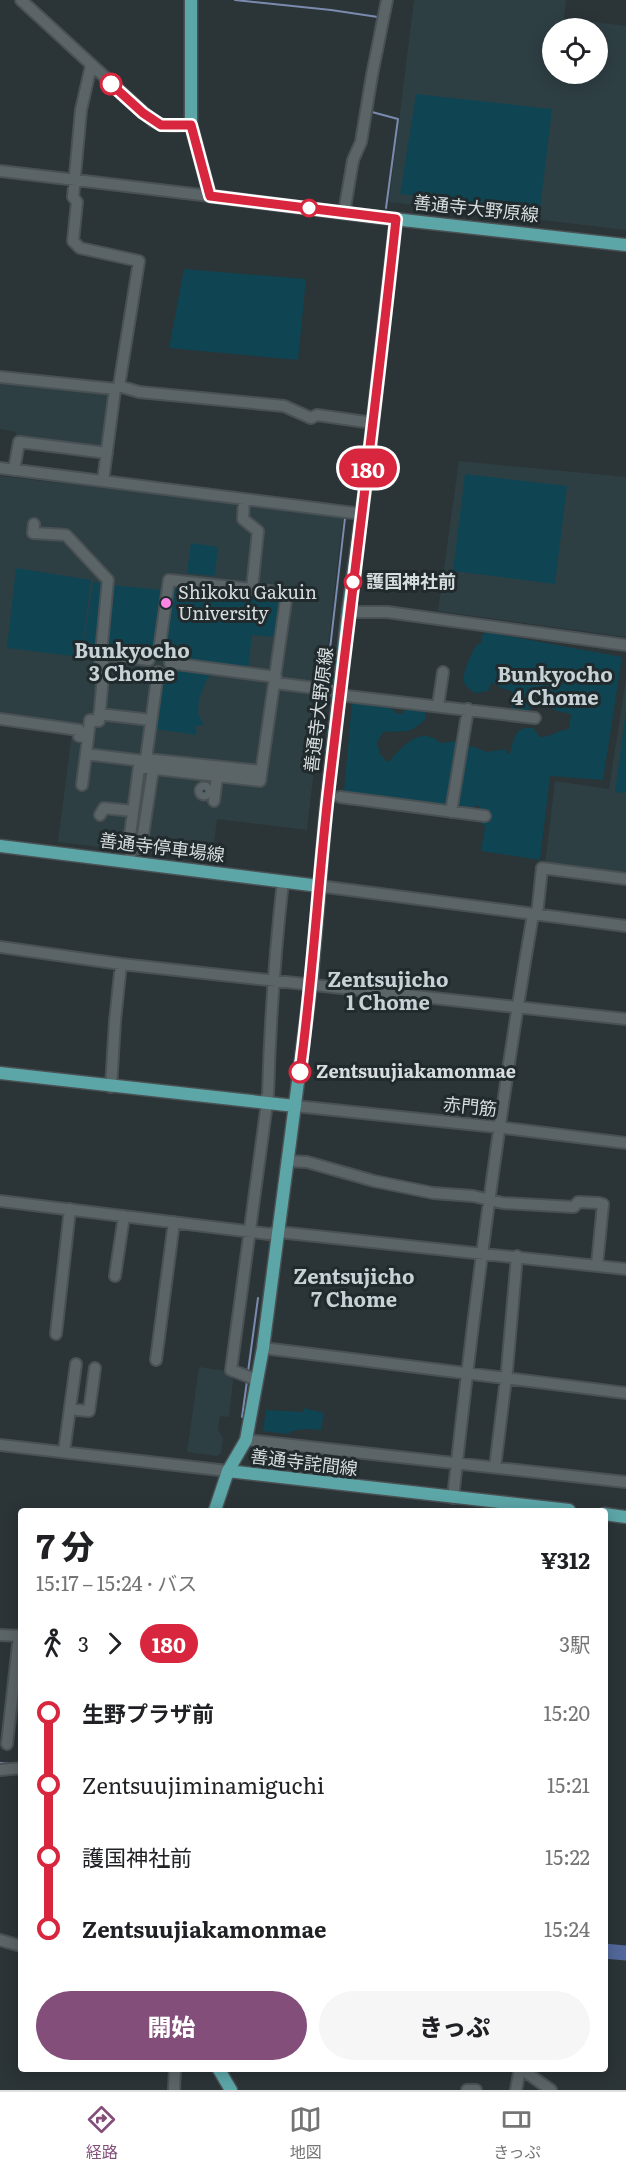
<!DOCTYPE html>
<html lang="ja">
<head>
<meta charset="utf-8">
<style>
	:root { --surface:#fff; --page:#f6f6f6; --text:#202124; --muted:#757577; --line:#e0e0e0; --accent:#834e7a }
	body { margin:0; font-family:Literata,"Noto Sans JP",serif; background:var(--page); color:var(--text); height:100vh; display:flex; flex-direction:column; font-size:22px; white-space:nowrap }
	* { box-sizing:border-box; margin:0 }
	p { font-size:20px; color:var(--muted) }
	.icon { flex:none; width:33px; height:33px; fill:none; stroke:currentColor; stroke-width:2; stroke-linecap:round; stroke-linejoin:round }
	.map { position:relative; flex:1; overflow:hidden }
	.details { position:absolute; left:18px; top:1508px; width:590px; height:564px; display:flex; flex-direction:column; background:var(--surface); border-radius:6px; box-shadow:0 3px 15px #0003 }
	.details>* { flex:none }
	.badge { padding:0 12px; border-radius:20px; font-size:21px; line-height:39px }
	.fabs { position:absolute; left:542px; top:18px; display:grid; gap:12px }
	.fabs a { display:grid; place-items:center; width:66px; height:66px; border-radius:50%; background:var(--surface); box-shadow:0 3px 15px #0003; font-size:30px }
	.map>.badge { position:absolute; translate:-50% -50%; box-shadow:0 0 0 3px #fff }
	.legs { display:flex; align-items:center; gap:9px; height:66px; padding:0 18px; font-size:20px }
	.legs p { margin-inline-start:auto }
	.headline { display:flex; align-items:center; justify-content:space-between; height:102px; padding:0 18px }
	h1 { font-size:33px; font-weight:800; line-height:45px }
	.cta { display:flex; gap:12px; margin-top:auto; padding:12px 18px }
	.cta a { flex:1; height:69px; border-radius:36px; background:var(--accent); color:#fff; font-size:24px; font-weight:800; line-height:69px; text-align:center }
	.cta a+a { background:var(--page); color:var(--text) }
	ul { padding:0 18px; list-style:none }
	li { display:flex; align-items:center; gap:21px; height:72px; font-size:22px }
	li i { display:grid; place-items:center; width:9px; height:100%; margin:0 8px; background:currentColor }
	li i::after { content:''; width:15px; height:15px; margin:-8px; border:4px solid; border-radius:50%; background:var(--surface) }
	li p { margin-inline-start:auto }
	li:first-child i { background:linear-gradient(#0000 50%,currentColor 0) }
	li:last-child i { background:linear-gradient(currentColor 50%,#0000 0) }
	.menu { display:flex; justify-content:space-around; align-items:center; height:84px; border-top:2px solid var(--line); background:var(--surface); font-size:16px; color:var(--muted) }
	.menu a { display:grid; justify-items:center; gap:3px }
	.menu .active { color:var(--accent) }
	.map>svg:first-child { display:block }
	.built { fill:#2e3f44; fill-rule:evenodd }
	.green { fill:#0f4553 }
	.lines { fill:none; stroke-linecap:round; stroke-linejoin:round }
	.stream { stroke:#7a8baf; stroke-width:2 }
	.river { stroke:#52689a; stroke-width:15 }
	.minor-casing { stroke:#4a5154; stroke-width:14 }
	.major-casing { stroke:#4a5154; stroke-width:15 }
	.minor { stroke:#5b6568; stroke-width:10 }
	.major { stroke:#5ca6a8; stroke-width:12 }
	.line-1-casing { stroke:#fff; stroke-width:14 }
	.line-1 { stroke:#d7263d; stroke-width:9 }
	.stop-1-dot { fill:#fff; stroke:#d7263d; stroke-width:3 }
	.poi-dot { fill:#fc86e4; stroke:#212a2c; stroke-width:2 }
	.labels { text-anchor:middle; stroke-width:6; stroke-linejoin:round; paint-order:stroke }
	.street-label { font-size:18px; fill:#d7dddf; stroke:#212a2c }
	.stop-label { font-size:18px; font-weight:bold; fill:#d7dddf; stroke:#212a2c; text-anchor:start }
	.poi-label { font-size:18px; fill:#d7dddf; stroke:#212a2c; text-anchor:start }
	.neighbourhood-label { font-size:20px; font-weight:bold; fill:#c6d2d5; stroke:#212a2c }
</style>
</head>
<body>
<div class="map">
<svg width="626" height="2090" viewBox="0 0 626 2090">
	<rect width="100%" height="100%" fill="#2b3437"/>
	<path class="built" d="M414,0H566L564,18L626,26V230L389,202ZM552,28H597V74H552Z
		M0,382L110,395L102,448L16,437V432L0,429Z
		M459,461L626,477V637L438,611Z
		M0,476L343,516L307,830L217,819L212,861L58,842L72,732L0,722Z
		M626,679V876L545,865L555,781L609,789Z
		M199,1367L234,1372L229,1417L220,1416L218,1430L223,1438L221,1453L217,1456L187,1452Z"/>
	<path class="green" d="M416,94L552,109L540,210L400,194Z
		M184,269L306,279L298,360L169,348Z
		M465,474L567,486L555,584L453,571Z
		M191,543L218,547L215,576L187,573Z
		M16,568L91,580L81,657L7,648Z
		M93,582L103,583L96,649L83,647Z
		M173,583L281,596L276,637L252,635L248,669L172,661L171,654L165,650Z
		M112,585L162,590L156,649L147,656L105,652Z
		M487,632L622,657L603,780L550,776L540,860L481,851L485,827L478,819L481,810L478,805L471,808L466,819L453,816L444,806L344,791L352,702C367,703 378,706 391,708L396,713L402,714L405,710L422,709L425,712L426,718C409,736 406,730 383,732L377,742L380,754L387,762L390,761C402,746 422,725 440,743L458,741L487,752L506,749L507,754H510C514,739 514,726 533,728L540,737C552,737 557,730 569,729L571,714L553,710L554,700L538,696L532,702L525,720L519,723C508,715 511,703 512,691L501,688L492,682L488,691L475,693C471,690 466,687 464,682C462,673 472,650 478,644L482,643L481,636Z
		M171,666L215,671L207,679L199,699L198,714L204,725L195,726L197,735L156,729L161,673Z
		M626,710V793L615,792Z
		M304,1408L324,1413L321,1430L307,1429L291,1431L289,1434L263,1431L266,1410L304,1412Z"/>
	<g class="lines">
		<path class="stream" d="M235,0L331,10L378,17L375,31
			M372,112L398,119L386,208
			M326,684L345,518
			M319,737L324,698
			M248,1372L258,1298
			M242,1417L247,1381
			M0,1763L12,1764"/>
		<path class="river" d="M604,1951L626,1953"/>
		<defs>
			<path id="minor" d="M21,0L153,121C166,128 177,126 191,125
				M91,66L81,110L73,197L77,202L73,241L80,248L139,261L119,386L115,389
				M0,171L210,196
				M344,213L353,160L361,142L372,75L387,0
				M0,377L115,389L103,481
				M119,386L139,392L284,406L311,418L317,415L373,423
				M0,468L362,514
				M14,470L19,442L107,453
				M34,524L33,533L66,535L108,580L101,654L149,660
				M348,612H387L626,645
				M159,651L169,580L252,589
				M101,654L100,665H104L99,721L90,720L86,754L144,761
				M170,663L276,677
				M275,683L332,690
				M347,696L535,718
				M438,706L443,672
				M99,714L151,720
				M0,719L79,730V736L88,738
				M146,759L261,771
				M139,767L260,781L287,593L252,589L258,531L243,519L244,499
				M82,785L86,754
				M200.5 791a3.5 3.5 0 1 1 7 0a3.5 3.5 0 1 1-7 0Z
				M340,797L485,816
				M214,801L217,776
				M451,812L468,709
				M100,815L104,808L133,811
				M129,843L139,767L146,759L158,672
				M130,862L131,847L141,848L153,769
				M319,886L626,926
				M537,915L542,868L626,879
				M0,947L121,964L626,1019
				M111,1087L115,1021L121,964
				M264,1102L268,1095C270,1023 275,952 283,881
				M295,1106L497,1127L626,1143
				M287,1161L307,1162L374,1181L433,1193L473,1196L503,1203L574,1207L578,1202L599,1203L603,1204L597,1265
				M0,1201L269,1234L278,1232L626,1269
				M115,1276L124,1216
				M56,1334L70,1209
				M263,1348L626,1393
				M156,1360L174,1222
				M257,1380L231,1370L267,1103
				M77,1410L89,1411L95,1368
				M246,1440L626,1482
				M0,1445L228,1471
				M64,1452L76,1364
				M495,1467L507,1370L517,1256
				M453,1498C474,1303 500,1108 533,914
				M0,1635L21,1636
				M7,1744L19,1636
				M0,1770L21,1768
				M0,1940L21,1946
				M520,2068L551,2090
				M174,2090L175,2068
				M467,2090H476
				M516,2090L520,2068"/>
			<path id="major" d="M191,0V125L210,196L376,217L626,245
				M0,846L319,886
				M0,1073L295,1106
				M228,1471L569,1510
				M215,1510L228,1471L246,1440L263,1348L312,975L326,809L348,612L366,482L396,219
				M604,1514L626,1517
				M218,2068L231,2090"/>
		</defs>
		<use href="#minor" class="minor-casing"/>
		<use href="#major" class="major-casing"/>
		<use href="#minor" class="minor"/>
		<use href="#major" class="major"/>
	</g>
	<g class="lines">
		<defs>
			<path id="line-1" d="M111,84L143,113L161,125H191L210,196L396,219C376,408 351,598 329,787C318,882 313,977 300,1072"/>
		</defs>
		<use href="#line-1" class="line-1-casing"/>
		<use href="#line-1" class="line-1"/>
	</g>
	<g class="stop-1-dot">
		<circle cx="111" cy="84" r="10"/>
		<circle cx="309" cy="208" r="8"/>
		<circle cx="353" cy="582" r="8"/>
		<circle cx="300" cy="1072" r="10"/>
	</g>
	<circle class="poi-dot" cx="166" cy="603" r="6"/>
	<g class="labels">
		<g class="street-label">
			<text transform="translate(476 209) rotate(6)" y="6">善通寺大野原線</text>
			<text transform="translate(319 710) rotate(-83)" y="6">善通寺大野原線</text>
			<text transform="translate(162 848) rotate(7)" y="6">善通寺停車場線</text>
			<text transform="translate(470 1107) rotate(6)" y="6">赤門筋</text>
			<text transform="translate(304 1463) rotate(7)" y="6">善通寺詫間線</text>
		</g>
		<g class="stop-label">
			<text x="366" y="588">護国神社前</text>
			<text x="316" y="1078">Zentsuujiakamonmae</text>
		</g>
		<g class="poi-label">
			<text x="178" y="599">Shikoku Gakuin<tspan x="178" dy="21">University</tspan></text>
		</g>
		<g class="neighbourhood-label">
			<text x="132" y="658">Bunkyocho<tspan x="132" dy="23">3 Chome</tspan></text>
			<text x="555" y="682">Bunkyocho<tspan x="555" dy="23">4 Chome</tspan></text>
			<text x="388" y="987">Zentsujicho<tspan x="388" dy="23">1 Chome</tspan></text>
			<text x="354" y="1284">Zentsujicho<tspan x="354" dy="23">7 Chome</tspan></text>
		</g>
	</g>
</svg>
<div class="fabs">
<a><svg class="icon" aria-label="locate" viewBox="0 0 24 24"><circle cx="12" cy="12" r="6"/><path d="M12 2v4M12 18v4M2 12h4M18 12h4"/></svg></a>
</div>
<b class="badge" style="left:368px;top:468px;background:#d7263d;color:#fff">180</b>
<section class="details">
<div class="headline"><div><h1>7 分</h1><p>15:17 – 15:24 · バス</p></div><b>¥312</b></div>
<div class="legs"><svg class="icon" aria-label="walk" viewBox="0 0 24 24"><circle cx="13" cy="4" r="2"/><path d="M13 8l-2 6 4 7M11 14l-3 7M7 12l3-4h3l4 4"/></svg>3<svg class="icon" aria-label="forward" viewBox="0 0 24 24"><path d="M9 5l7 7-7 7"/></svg><b class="badge" style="background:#d7263d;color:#fff">180</b><p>3駅</p></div>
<ul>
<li><i style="color:#d7263d"></i><b>生野プラザ前</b><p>15:20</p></li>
<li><i style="color:#d7263d"></i><span>Zentsuujiminamiguchi</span><p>15:21</p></li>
<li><i style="color:#d7263d"></i><span>護国神社前</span><p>15:22</p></li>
<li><i style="color:#d7263d"></i><b>Zentsuujiakamonmae</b><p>15:24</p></li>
</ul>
<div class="cta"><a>開始</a><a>きっぷ</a></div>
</section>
</div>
<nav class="menu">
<a class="active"><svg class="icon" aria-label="directions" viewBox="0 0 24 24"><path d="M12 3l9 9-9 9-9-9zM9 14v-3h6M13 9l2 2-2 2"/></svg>経路</a>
<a><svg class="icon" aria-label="map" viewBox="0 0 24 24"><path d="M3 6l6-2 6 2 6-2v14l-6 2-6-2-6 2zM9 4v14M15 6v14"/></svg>地図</a>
<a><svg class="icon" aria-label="tickets" viewBox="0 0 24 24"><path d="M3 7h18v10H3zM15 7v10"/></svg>きっぷ</a>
</nav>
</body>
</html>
